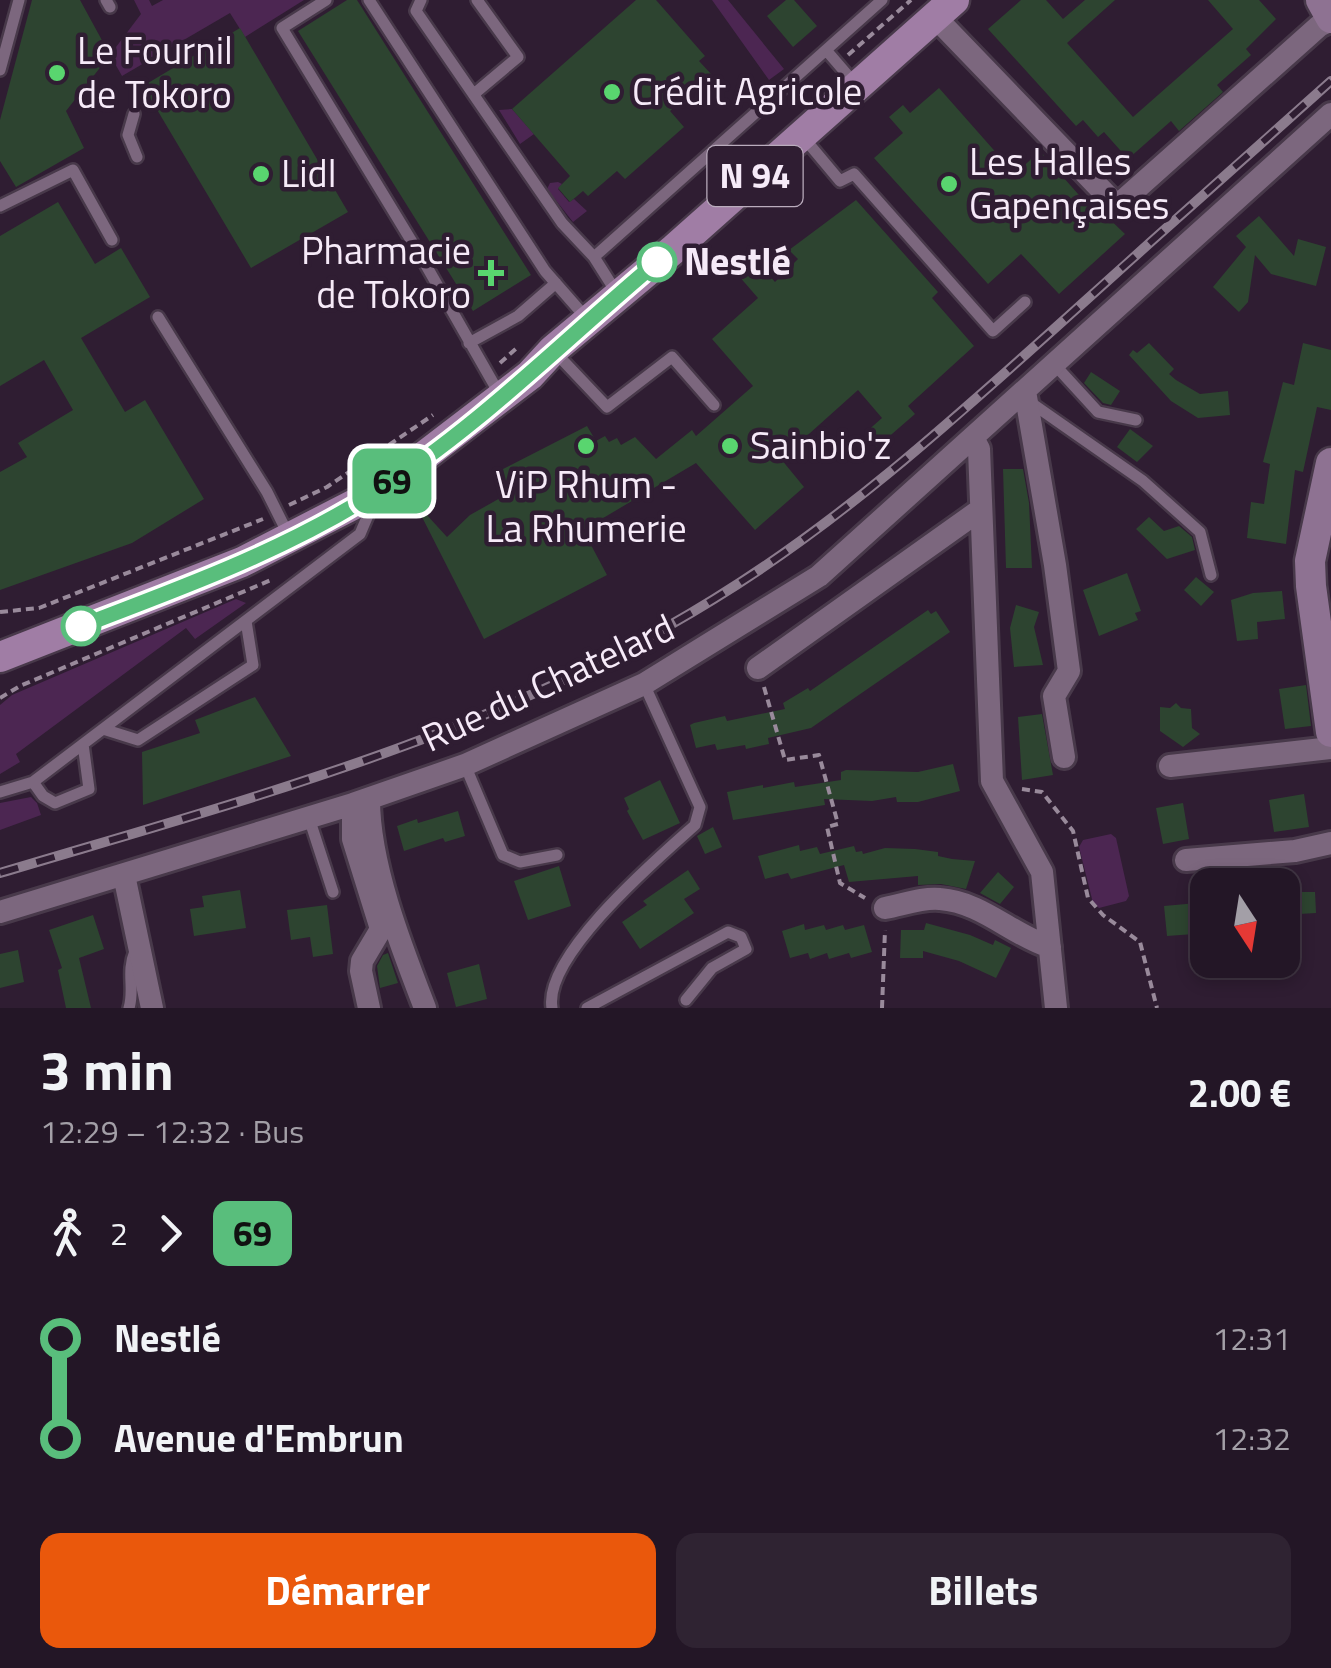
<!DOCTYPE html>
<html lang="fr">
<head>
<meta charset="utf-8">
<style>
	:root { --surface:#231626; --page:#2f2332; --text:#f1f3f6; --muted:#a39fa7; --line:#403543; --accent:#ea580c }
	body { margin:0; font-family:"Titillium Web",sans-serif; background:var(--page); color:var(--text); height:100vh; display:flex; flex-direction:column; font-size:38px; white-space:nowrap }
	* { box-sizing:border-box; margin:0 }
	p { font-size:32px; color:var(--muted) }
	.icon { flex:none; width:55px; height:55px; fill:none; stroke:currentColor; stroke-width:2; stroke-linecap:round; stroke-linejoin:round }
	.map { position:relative; height:1008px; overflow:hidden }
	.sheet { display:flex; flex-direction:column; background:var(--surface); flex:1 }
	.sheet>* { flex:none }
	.badge { padding:0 20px; border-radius:15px; font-size:35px; line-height:65px }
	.needle { width:65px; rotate:168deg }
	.controls { position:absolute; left:1190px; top:868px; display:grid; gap:20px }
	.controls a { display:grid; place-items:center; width:110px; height:110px; border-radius:20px; background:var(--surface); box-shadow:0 5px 15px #0003,0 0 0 2px var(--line); font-size:50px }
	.map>.badge { position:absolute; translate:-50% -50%; box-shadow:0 0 0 5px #fff }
	.legs { display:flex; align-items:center; gap:15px; height:110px; padding:0 40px; font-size:32px }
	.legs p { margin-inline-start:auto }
	.headline { display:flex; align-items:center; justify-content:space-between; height:170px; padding:0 40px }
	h1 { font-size:55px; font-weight:700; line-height:75px }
	.button { display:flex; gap:20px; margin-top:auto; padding:20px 40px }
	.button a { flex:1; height:115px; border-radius:20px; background:var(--accent); color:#fff; font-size:40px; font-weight:700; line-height:115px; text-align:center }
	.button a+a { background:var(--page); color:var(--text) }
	ul { padding:0 40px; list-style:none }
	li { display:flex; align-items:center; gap:35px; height:100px; font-size:38px }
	li i { display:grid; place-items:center; width:15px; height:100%; margin:0 12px; background:currentColor }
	li i::after { content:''; width:25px; height:25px; margin:-12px; border:8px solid; border-radius:50%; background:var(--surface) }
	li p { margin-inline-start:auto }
	li:first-child i { background:linear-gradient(#0000 50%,currentColor 0) }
	li:last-child i { background:linear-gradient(currentColor 50%,#0000 0) }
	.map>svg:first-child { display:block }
	.green { fill:#4c2652 }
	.building { fill:#2d4430 }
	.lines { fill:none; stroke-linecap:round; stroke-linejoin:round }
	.lane-casing { stroke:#48394a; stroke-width:16 }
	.street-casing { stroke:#48394a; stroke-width:28 }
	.secondary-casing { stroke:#48394a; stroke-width:35 }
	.primary-casing { stroke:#48394a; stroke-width:35 }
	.path { stroke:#998a9b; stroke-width:4; stroke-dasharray:8 5; stroke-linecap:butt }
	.lane { stroke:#7c677e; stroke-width:11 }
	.street { stroke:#7c677e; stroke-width:22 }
	.secondary { stroke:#8e7292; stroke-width:30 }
	.primary { stroke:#a07da5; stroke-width:30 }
	.rail-casing { stroke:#8b7b8d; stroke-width:10 }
	.rail { stroke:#2f1d32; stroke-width:6; stroke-dasharray:19; stroke-linecap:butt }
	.line-1-casing { stroke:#fff; stroke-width:22 }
	.line-1 { stroke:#59be7c; stroke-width:15 }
	.poi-dot { fill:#59d56f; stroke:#2f1d32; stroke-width:4 }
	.stop-1-dot { fill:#fff; stroke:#59be7c; stroke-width:5 }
	.labels { text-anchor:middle; stroke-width:9; stroke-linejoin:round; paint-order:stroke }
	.shield { fill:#2f1d32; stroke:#baacbd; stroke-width:2.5 }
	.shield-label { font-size:35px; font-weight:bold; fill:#f6eaf8 }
	.poi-label { font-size:38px; fill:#f6eaf8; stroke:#2f1d32; text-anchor:start }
	.stop-label { font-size:38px; font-weight:bold; fill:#f6eaf8; stroke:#2f1d32; text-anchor:start }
	.street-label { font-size:38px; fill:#f6eaf8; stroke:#2f1d32 }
</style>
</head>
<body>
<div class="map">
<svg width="1331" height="1008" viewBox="0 0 1331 1008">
	<rect width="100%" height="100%" fill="#2f1d32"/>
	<path class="green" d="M134,0H149L152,6L163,0H304L245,37L230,13L122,76L110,55L141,14Z
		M712,0H728L784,69L769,80Z
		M512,109L534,134L520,144L499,110Z
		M558,182L562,184L558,189L569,202L574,199L587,211L573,222L547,189L550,183Z
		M236,599L246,603L195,639L186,628L16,754L20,762L0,774V705L12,695Z
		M31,797L37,803L41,815L0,830V803Z
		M1111,834L1116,838L1129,896L1126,901L1099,908L1093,903L1079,847L1083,840Z"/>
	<path class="building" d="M32,0H80L110,55L66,111L84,148L16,187L0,161V120Z
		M347,0H357L531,275L473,311L298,31Z
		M636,0H656L705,56L699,61L712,75L670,111L684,127L625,179L617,171L588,196L583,191L570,202L558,188L570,176L512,109Z
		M786,0H794L817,26L793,47L767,16Z
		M1021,0H1046L1063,19L1085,0H1115L1067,43L1133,117L1233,29L1208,0H1259L1276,19L1246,49L1251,55L1217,85L1223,92L1179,131L1171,121L1128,159L1104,132L1098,137L1083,120L1076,126L988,29Z
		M240,28L348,212L251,268L143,86Z
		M939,88L1015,174L1040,151L1094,212L1098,208L1125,234L1059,294L1021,254L988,284L874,158L903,133L889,117L903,105L910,113Z
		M856,200L938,292L932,298L974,346L908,406L915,414L877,447L865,433L882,418L858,390L781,459L804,487L755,530L696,463L583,530L607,575L484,639L422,517L426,514L447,537L470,515L511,492L499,471L587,426L596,441L605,436L609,442L617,438L621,445L635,437L656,459L692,430L696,436L753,386L712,339L758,298L738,275L755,259L775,282L798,259L789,250Z
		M58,202L95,264L121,248L150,297L81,338L125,412L145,400L204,499L132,543L0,590V472L27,457L18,443L73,410L44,360L0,386V236Z
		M1259,216L1294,256L1298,239L1326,247L1316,286L1271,274L1255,255L1248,302L1239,312L1213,287L1246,247L1236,236Z
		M1149,343L1174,369L1169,374L1176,380L1200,394L1228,391L1230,415L1198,418L1171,401L1129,355L1133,350L1137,353Z
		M1303,343L1331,350V410L1317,407L1303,472L1295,470L1286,544L1247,538L1251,502L1264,504L1270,464L1263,462L1283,382L1294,385Z
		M1091,372L1120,391L1111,405L1103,403L1084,383Z
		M1130,429L1153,446L1137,462L1117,447Z
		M1003,469H1023L1029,503L1032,568H1006Z
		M1149,517L1164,531L1179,526L1192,537L1195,550L1167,559L1136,529Z
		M1127,573L1141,611L1135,613L1138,620L1099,636L1083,590Z
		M1196,577L1214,592L1201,606L1184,590Z
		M1282,591L1285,619L1257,622L1258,639L1237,641L1231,600L1253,593Z
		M1016,605L1039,612L1034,627L1043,665L1014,667L1010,628Z
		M928,610L931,614L936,611L950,632L811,728L768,738L769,744L746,749L745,745L717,750L715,744L696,748L690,725L694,723L725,716L727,721L785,709L783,703L808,688L810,691Z
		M1306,685L1311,726L1285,729L1279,689Z
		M255,697L291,756L143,805L142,752L200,733L195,720Z
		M1176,703L1181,708L1191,709L1192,728L1200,734L1183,747L1160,731V707L1170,708Z
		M1042,714L1053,775L1022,780L1018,717Z
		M953,764L960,791L918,802H897L896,797L872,801L824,799L825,805L733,820L727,792L763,785V788L794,782L795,787L841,780V772L846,770L918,772Z
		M660,780L680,823L643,840L627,811L629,809L624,798Z
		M1304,794L1309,827L1274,832L1269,800Z
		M1183,803L1189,839L1163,844L1156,808Z
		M458,811L465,836L445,842L443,838L404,851L397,826L417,819L418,823Z
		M713,827L722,847L705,854L697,836Z
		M799,845L800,851L817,847L820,854L854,846L856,852L862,851L863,854L885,848L915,849L938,852V856L952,859L975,861L966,889L941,884L918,885V876L849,882L844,865L791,879L788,873L765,879L758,856Z
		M559,866L571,906L528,920L514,881Z
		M688,870L700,889L684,899L694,913L640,949L622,922L647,905L643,901Z
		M998,872L1014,887L1000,904L980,893Z
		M240,890L246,928L194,936L190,909L204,907L202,896Z
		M1297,892H1315L1316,913L1299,914Z
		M1208,902V933L1167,936L1164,906Z
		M327,905L333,954L313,957L310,937L291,940L287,910Z
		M93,915L104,949L79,958L91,1008H66L58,970L62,968L49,930Z
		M926,923L970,935L993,945L995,940L1011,948L996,978L959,961L923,951V958H900L901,930H924Z
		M804,924L805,930L824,925L826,930L843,925L845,930L864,925L872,952L851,958L849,953L829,959L827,953L810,959L808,953L790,958L782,931Z
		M18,950L24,982L0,988V954Z
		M388,953L398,983L380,988L377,966L383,955Z
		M479,964L487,999L456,1007L447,973Z"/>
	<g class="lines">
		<defs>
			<path id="lane" d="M106,0L110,7
				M326,0L282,28L423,260L496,388
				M369,0L545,271L588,320
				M421,0L416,11L562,223L594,257
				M826,50L857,86
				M0,70L19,0
				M474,94L518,57L477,0
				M134,114L128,135L137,157
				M804,138L840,181L854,174L993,331L1025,302
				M0,206L73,170L112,240
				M618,295L594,257L882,0
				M158,317L267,492L284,526
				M469,343L518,316L556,283
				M553,350L607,407L672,357L714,405
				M1054,364L1098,412L1136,420
				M1027,400L1143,481L1200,532L1211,575
				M103,729L138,740L253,665L246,621
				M465,765L503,855L520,862L557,855
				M33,782L43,796L55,803L89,789L83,744
				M0,792L33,782L360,534L374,501
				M309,818L333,892
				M129,1008C135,988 126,973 135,951
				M552,1008C543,956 658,858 695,825L700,807L644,684
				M587,1008L728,932L741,937L746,949L712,968L686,1000"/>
			<path id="street" d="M935,17L1117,206L1319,26L1331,20
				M1025,391L1055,565L1069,671L1054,696L1064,757
				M973,438L979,449L992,781L1042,872L1056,1008
				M758,668L980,510
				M1170,766L1331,748
				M369,799C369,865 401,946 425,1008
				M353,804V839L381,929L362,961L361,971L369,1008
				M1186,860L1295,851L1331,843
				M124,875L152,1008
				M885,908C902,905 923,897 940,899C982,902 1012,935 1050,947
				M0,912L353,804L465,765L644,684L819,576L1331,114"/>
			<path id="secondary" d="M1321,0L1331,18
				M1331,463L1310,561L1311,586L1331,732"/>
			<path id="primary" d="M0,657L242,562L376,493L530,375L553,350L674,249L954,0"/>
		</defs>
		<use href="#lane" class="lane-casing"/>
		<use href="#street" class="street-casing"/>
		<use href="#secondary" class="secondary-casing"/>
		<use href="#primary" class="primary-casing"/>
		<path class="path" d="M848,55L911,0
			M500,363L519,346
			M289,505L327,487L433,415
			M0,612L39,608L263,519
			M764,687L785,760L819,755L838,824L827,827L840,883L865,898
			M0,698L20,686L271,580
			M1022,789L1042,792L1073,831L1088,898L1103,915L1140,942L1157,1008
			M882,1008L885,930"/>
		<use href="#lane" class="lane"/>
		<use href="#street" class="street"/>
		<use href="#secondary" class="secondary"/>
		<use href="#primary" class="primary"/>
		<defs>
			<path id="rail" d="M0,873C244,800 495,735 714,599C838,523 946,426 1054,329C1146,246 1239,163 1331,81"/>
		</defs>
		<use href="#rail" class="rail-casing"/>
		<use href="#rail" class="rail"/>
	</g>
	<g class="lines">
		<defs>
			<path id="line-1" d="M81,626C181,588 283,551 373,494C477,429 564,340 657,262"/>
		</defs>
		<use href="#line-1" class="line-1-casing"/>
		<use href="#line-1" class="line-1"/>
	</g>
	<g class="poi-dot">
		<circle cx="57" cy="73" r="10"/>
		<circle cx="612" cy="92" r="10"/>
		<circle cx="261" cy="174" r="10"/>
		<circle cx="949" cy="184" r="10"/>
		<path d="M486 258h10v10h10v10h-10v10h-10v-10h-10v-10h10z"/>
		<circle cx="586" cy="446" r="10"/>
		<circle cx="730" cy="446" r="10"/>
	</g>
	<g class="stop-1-dot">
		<circle cx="657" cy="262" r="18"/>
		<circle cx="81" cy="626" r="18"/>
	</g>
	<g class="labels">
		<rect class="shield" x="707.5" y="146" width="95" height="60" rx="8"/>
		<g class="shield-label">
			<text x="755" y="188">N 94</text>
		</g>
		<g class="poi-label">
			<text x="77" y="64">Le Fournil<tspan x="77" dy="44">de Tokoro</tspan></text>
			<text x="632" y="105">Crédit Agricole</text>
			<text x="969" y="175">Les Halles<tspan x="969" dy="44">Gapençaises</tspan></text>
			<text x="281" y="187">Lidl</text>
			<text x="471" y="264" text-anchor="end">Pharmacie<tspan x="471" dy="44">de Tokoro</tspan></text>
			<text x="750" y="459">Sainbio'z</text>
			<text x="586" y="498" text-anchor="middle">ViP Rhum -<tspan x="586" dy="44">La Rhumerie</tspan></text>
		</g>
		<g class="stop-label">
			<text x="684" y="275">Nestlé</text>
		</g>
		<g class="street-label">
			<text transform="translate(548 683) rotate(-25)" y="13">Rue du Chatelard</text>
		</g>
	</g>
</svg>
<div class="controls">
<a><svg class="needle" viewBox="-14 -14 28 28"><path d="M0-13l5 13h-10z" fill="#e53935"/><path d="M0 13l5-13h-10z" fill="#a39fa7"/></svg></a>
</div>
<b class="badge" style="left:392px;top:481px;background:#59be7c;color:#111">69</b>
</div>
<section class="sheet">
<div class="headline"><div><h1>3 min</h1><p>12:29 – 12:32 · Bus</p></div><b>2.00 €</b></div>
<div class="legs"><svg class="icon" aria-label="walk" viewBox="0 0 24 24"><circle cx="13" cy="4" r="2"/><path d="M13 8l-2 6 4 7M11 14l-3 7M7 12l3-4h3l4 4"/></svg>2<svg class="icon" aria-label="forward" viewBox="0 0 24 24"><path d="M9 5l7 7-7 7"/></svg><b class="badge" style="background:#59be7c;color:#111">69</b></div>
<ul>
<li><i style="color:#59be7c"></i><b>Nestlé</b><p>12:31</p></li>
<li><i style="color:#59be7c"></i><b>Avenue d'Embrun</b><p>12:32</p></li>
</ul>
<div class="button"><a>Démarrer</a><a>Billets</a></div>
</section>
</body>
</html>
